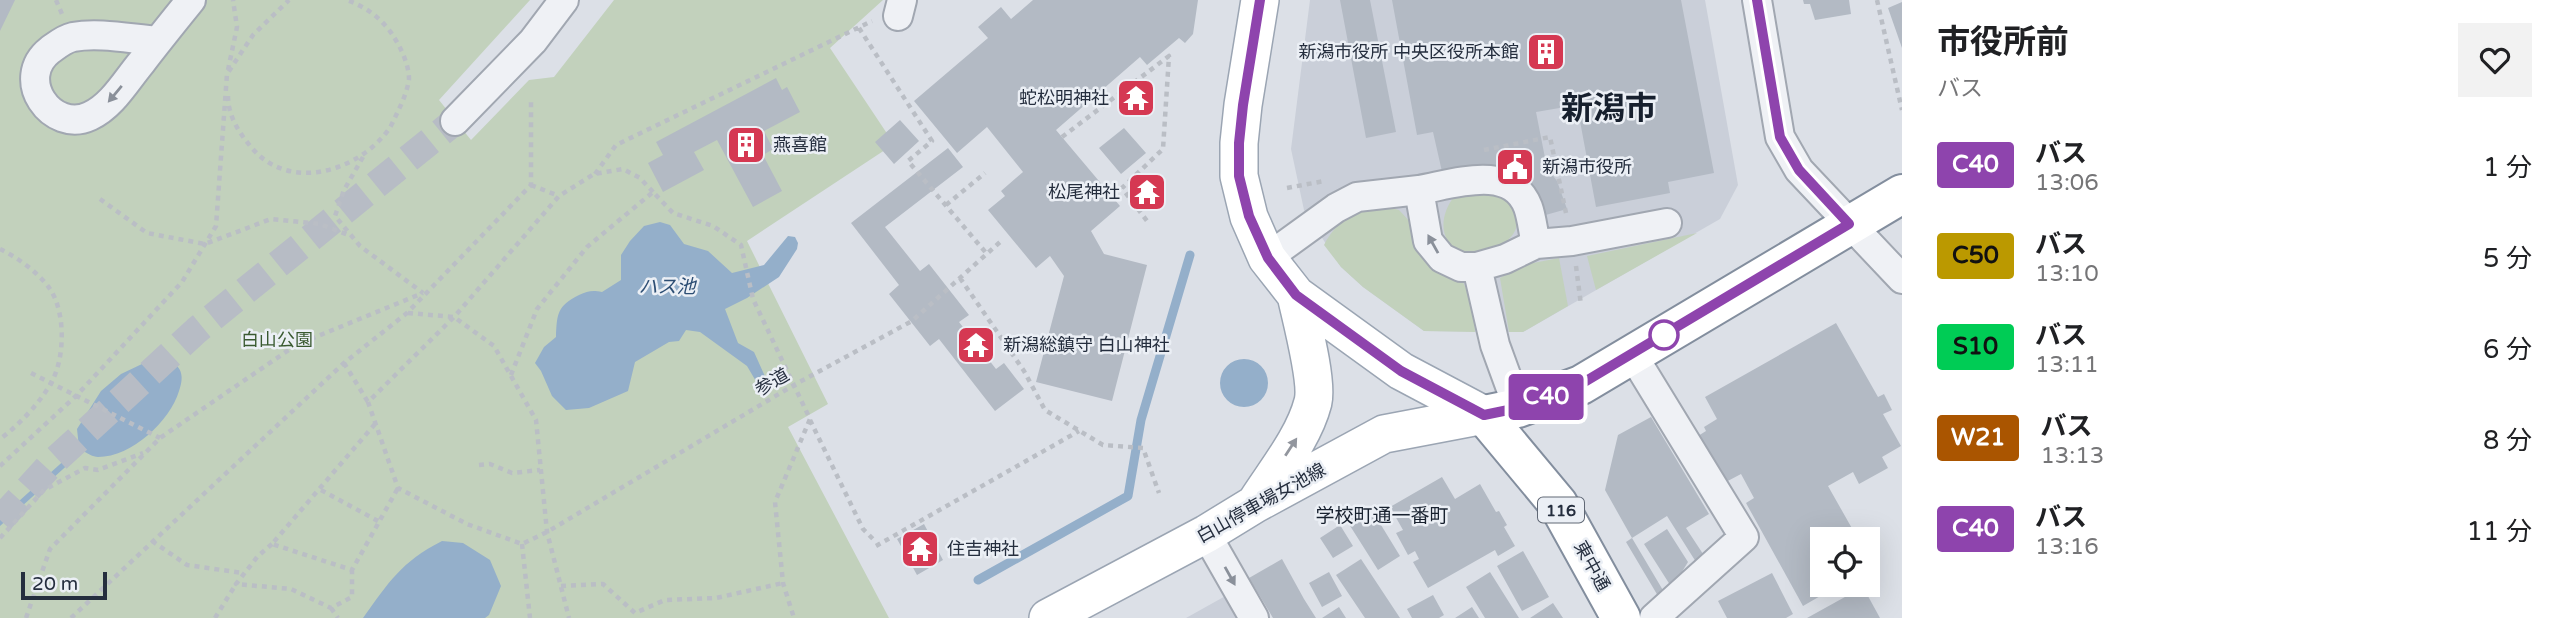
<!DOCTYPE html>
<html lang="ja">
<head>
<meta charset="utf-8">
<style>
	:root { --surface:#fff; --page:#f2f2f2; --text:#202124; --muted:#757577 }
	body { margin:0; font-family:"Varela Round","Noto Sans JP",sans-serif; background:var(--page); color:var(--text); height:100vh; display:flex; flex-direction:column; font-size:26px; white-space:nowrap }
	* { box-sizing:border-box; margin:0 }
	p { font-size:23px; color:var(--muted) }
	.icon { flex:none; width:38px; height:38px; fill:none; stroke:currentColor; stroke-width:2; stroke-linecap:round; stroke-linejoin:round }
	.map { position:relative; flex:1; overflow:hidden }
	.sheet { display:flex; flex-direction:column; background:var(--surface); width:665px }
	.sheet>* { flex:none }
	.badge { padding:0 14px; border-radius:5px; font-size:24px; line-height:46px }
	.controls { position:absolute; left:1810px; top:527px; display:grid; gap:14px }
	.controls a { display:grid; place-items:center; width:70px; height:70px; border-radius:0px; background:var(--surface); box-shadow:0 7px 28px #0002; font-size:35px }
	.scale { position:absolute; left:21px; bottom:18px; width:86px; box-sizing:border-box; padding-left:7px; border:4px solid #252e3e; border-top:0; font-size:19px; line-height:24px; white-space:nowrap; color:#252e3e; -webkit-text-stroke:5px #ebeff5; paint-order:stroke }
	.map>.badge { position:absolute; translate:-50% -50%; box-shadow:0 0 0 4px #fff }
	.round { display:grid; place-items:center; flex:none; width:74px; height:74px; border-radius:0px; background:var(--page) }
	.headline { display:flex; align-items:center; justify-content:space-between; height:119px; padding:0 35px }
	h1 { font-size:33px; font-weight:700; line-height:52px }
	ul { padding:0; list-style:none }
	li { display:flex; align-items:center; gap:21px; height:91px; padding:0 35px }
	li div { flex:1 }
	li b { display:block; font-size:26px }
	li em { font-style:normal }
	li .badge { min-width:77px; font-weight:700; text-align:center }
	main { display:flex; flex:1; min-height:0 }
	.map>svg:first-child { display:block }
	.built { fill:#cacfd9 }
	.green { fill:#c2d1bc }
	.water { fill:#94afca }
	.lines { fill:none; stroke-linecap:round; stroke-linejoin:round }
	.stream { stroke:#94afca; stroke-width:9 }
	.building { fill:#b3bac4 }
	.minor-tunnel { stroke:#b7bcc5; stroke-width:28; stroke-dasharray:28 14; stroke-linecap:butt }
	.minor-casing { stroke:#a1a7b1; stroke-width:32 }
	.major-casing { stroke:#9ba5b3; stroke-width:40 }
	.highway-casing { stroke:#838e9e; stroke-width:42 }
	.path { stroke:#babec5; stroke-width:4.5; stroke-dasharray:5 5; stroke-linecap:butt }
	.minor { stroke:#eff1f5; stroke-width:28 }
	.major { stroke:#fff; stroke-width:37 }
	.highway { stroke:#fff; stroke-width:38 }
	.path-bridge { stroke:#babec5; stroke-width:4.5; stroke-dasharray:5 5; stroke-linecap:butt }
	.oneway { fill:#8a909a }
	.oneway2 { fill:#92969e }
	.line-casing { stroke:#fff; stroke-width:16 }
	.line { stroke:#8e44ad; stroke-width:10 }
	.stop-dot { fill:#fff; stroke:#8e44ad; stroke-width:3.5 }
	.labels { text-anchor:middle; stroke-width:5; stroke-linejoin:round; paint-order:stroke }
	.shield { fill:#ebeff5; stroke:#606875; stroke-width:2 }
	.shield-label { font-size:16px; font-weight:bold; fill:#252e3e }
	.poi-label { font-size:18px; fill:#252e3e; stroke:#ebeff5; text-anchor:start }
	.park-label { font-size:18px; fill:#3a5a31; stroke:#ebeff5 }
	.street-label { font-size:18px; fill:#252e3e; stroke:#ebeff5 }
	.water-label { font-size:19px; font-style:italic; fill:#2d4e74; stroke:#ebeff5 }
	.neighbourhood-label { font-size:19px; fill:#17202e; stroke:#ebeff5 }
	.town-label { font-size:32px; font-weight:bold; fill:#17202e; stroke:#ebeff5 }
</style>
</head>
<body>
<main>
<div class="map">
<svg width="1902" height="618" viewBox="0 0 1902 618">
	<rect width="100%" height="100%" fill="#dce0e7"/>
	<path class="built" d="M1310,0H1705L1738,185L1720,219L1523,332L1424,331L1363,287L1341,267L1304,210L1291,149Z
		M1229,594L1243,618H1186Z"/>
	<path class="green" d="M0,0H530L439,100L471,140L529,80L554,77L614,0H883L830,48L894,144L747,241L828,404L788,427L889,618H0Z
		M1463,193L1504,194C1508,200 1514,206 1516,213C1525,240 1485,259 1463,252C1437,243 1440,214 1454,197Z
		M1380,205L1399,210L1460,275L1473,305L1475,332L1424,331L1363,287L1341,267L1324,245C1336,221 1355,211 1380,205Z
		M1697,233L1596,290L1587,256Z
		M1559,258L1568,306L1523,332H1509L1500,278L1523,265Z"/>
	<path class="water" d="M660,222L670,225L684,244L708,251L732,273L764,265L788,236L795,237L798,243L797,249L779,277L747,298L725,309L738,343L754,352L768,383L760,388L747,366L700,332L686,330L679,341L669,342L635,362L628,391L589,408L566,410L552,396L541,371L535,363L544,347L556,337C557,314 557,306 579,295C588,291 592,290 602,292L621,280V255L630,241L644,226Z
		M1220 383a24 24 0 1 1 48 0a24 24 0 1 1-48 0Z
		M160,360C165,361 172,362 176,365C184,372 182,382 179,391C170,421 132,457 98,457C93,457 87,453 83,451L0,526V519L8,511L79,447L77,429L101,391L121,374L142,364Z
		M442,541L463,543L490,560L501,586L489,615L485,618H363C389,582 401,562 442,541Z"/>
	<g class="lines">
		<path class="stream" d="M978,580L1128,496L1141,420L1190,255"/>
	</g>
	<path class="building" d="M0,0H15L0,31Z
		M1033,0H1198L1193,34L1185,43L1179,38L1147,65L1140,57L1056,130L1120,206L1091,231L1104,254L1147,265L1112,401L1036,382L1064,276L1050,256L1036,268L988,210L1005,196L1001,191L1023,172L987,127L957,153L914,101L988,38L978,27L1001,7L1011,19Z
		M1340,0H1370L1396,132L1366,138Z
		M1392,0H1681L1714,173L1668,182L1670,193L1596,207L1577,105L1536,112L1547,168L1557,181L1567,209L1542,216L1540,203L1443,176L1433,132L1417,135Z
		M1803,0H1849L1851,14L1815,20L1810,4H1804Z
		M1902,2V48L1888,8Z
		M776,78L782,90L787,87L800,112L764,131L773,149L763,155L782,191L753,207L717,140L694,152L704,170L663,192L648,163L663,155L656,142Z
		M900,120L919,141L894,164L875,142Z
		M1124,128L1146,153L1121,174L1099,148Z
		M948,148L963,167L885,227L920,271L929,264L969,315L959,322L996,369L1004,363L1024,389L995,411L939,339L930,346L889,294L899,285L851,223Z
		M1836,323L1878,397L1884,394L1892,410L1883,414L1901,446L1882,457L1888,468L1859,484L1853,472L1828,486L1858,539H1822V584H1841L1803,606L1746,503L1754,498L1741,474L1724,483L1698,436L1706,431L1704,427L1717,419L1705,397Z
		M1651,417L1709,514L1686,528L1705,557L1696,562L1667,516L1632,538L1605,490L1618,435Z
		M1442,477L1455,499L1480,484L1496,512L1499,511L1507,525L1504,527L1515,546L1498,556L1495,550L1428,588L1413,562L1419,559L1415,551L1408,555L1396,533L1403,530L1390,507Z
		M1370,507L1400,556L1378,570L1347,521Z
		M924,524L943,560L917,575L897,539Z
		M1340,525L1353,546L1333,558L1320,538Z
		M1667,529L1688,562L1672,588L1644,544Z
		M1632,538L1664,592L1658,596L1626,542Z
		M1523,551L1549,597L1522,611L1497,566Z
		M1282,559L1304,599L1316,618H1273L1249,578Z
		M1361,559L1400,618H1365L1336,575Z
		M1329,572L1342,596L1322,607L1309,583Z
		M1490,572L1519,618H1485L1466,587Z
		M1772,573L1793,614L1786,618H1727L1718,601Z
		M1863,587L1880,618H1807Z
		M1433,595L1444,615L1439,618H1412L1407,609Z
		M1553,603L1563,618H1530Z
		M1339,607L1346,618H1322Z
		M1472,607L1479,618H1455Z"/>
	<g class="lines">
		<path class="minor-tunnel" d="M0,520L52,463L197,330L455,121"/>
		<defs>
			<path id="minor" d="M1757,0L1780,137L1799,170L1902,279
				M898,16L902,0
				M158,41C131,39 99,32 73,37C64,39 57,45 50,50C13,79 52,134 90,116C112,106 126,81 141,63C157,42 174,21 191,0
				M455,121L533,41L564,0
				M1536,244C1533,232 1532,218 1528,207C1511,163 1454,184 1419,190L1428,241L1442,258L1461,267H1477L1505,259L1536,244L1572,241L1667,223
				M1267,258L1336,208L1357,197L1419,190
				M1477,267L1495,345L1518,408
				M1632,354L1744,537L1654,618
				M1206,534L1254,618"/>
			<path id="major" d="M1260,0L1243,105L1239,143V176L1249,217L1267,258L1296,295L1401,371L1484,415
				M1257,501C1277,470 1304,437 1313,402C1318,381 1301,318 1296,295
				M1048,618L1206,534L1255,504L1384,434L1484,415"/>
			<path id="highway" d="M1621,618L1558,504L1484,415L1518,408L1581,385L1902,194"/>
		</defs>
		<use href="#minor" class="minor-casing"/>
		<use href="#major" class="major-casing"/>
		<use href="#highway" class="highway-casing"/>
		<path class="path" d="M56,0L62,14
			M1877,0L1902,110
			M859,28L932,141L908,161L987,254
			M228,70L237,27L233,0
			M228,96C228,116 239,133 252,148C288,191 354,173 386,133C392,126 395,117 399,109C403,101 408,88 409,79C409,64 400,46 392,34C381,18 365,6 346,0
			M1062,137L1169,56L1163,149L1122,188L1147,221
			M1484,150L1550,137L1566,213
			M363,157L344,190L335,216L360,246L423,293
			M595,174L616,145L872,21
			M531,185L559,196
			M1287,188L1324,181
			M653,192L640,178L623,169L594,174L559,196L454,317L368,402L398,488L467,524L522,544L547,532L794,385L912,321L1000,242
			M100,199L147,233L205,244L271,219L320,224L351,236
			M946,205L985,173
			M1576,266L1581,305
			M960,278L1024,371L1045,410L1103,445L1143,448L1159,493
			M408,313L454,317L494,346L536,420L547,532L569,618
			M344,363L368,402
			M31,373L160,438
			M511,375L537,309L587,247L653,192L673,213L713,226L741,245L753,299L810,419L775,502L783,583L794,618
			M810,420L863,529L873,539
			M375,424L272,544L352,570L398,488
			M479,465L490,464L512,473L540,470
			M0,466L77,395L182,282L216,226L227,74L253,35L289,0
			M321,490L378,521
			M0,538L44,490L85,468L98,470L143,453
			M152,541L187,565L243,573
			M272,544L258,556L236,584L291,589L331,608L352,597V570
			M522,544L530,618
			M876,546L1079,431
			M561,586L603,584L635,613L665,600L716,598L783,583
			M331,608L338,618
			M26,618L50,549L160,438L296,345L423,293
			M71,618L344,363L407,313L531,185V98
			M215,618L236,584"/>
		<use href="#minor" class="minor"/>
		<use href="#major" class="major"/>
		<use href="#highway" class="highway"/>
		<path class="path-bridge" d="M0,249C18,258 38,272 50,289C66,313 65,359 51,383C40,403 18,426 0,439"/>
	</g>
	<defs><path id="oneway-solid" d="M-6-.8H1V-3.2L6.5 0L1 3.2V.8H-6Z" transform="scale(1.75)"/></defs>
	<g class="oneway">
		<use href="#oneway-solid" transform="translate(115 94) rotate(130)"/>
		<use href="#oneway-solid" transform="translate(1433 244) rotate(-119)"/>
		<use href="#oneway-solid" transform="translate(1230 576) rotate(61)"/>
	</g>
	<use class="oneway2" href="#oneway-solid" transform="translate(1291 447) rotate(-57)"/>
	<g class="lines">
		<defs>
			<path id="line" d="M1260,0L1243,105L1239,143V176L1249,216L1268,258L1296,295L1401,371L1484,415L1518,408L1581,384L1849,224L1799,170L1780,137L1757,0"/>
		</defs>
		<use href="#line" class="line-casing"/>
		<use href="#line" class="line"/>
	</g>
	<defs>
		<symbol id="building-square" viewBox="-11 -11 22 22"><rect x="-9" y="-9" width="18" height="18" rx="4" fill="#d53852" stroke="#ebeff5"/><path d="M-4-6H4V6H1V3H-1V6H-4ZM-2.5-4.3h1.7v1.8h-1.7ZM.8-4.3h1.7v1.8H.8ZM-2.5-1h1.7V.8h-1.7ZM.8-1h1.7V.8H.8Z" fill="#fff"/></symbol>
		<symbol id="temple-square" viewBox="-11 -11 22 22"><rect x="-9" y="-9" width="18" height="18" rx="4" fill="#d53852" stroke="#ebeff5"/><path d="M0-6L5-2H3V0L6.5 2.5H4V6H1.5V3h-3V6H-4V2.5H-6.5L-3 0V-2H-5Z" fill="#fff"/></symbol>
		<symbol id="civic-square" viewBox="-11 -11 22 22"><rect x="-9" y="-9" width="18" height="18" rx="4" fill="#d53852" stroke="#ebeff5"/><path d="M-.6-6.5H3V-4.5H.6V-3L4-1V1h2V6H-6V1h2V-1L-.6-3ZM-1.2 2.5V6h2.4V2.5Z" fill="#fff"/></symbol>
	</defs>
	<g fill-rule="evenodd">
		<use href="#building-square" x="1524" y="30" width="44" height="44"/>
		<use href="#temple-square" x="1114" y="76" width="44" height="44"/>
		<use href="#building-square" x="724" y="123" width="44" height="44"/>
		<use href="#civic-square" x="1493" y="145" width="44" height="44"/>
		<use href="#temple-square" x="1125" y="170" width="44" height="44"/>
		<use href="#temple-square" x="954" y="323" width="44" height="44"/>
		<use href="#temple-square" x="898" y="527" width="44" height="44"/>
	</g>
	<circle class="stop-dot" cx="1664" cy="335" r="14"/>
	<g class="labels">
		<rect class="shield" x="1538" y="497.5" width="46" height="25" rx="5"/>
		<g class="shield-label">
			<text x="1561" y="516">116</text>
		</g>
		<g class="poi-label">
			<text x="1519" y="58" text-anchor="end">新潟市役所 中央区役所本館</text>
			<text x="1109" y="104" text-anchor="end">蛇松明神社</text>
			<text x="773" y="151">燕喜館</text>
			<text x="1542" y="173">新潟市役所</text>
			<text x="1120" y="198" text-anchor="end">松尾神社</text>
			<text x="1003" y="351">新潟総鎮守 白山神社</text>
			<text x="947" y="555">住吉神社</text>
		</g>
		<g class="park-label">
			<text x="277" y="346">白山公園</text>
		</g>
		<g class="street-label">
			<text transform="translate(772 382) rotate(-30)" y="6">参道</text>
			<text transform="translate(1261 503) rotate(-29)" y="6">白山停車場女池線</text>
			<text transform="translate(1592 566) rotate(61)" y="6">東中通</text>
		</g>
		<g class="water-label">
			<text x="667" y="293">ハス池</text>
		</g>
		<g class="neighbourhood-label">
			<text x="1382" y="522">学校町通一番町</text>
		</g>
		<g class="town-label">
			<text x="1609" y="119">新潟市</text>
		</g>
	</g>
</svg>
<div class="controls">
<a><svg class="icon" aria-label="locate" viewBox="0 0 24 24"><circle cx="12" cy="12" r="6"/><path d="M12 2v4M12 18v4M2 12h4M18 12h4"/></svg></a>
</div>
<div class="scale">20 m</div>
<b class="badge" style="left:1546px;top:397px;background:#8e44ad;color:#fff">C40</b>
</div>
<section class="sheet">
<div class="headline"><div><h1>市役所前</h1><p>バス</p></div><a class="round"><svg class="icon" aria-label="heart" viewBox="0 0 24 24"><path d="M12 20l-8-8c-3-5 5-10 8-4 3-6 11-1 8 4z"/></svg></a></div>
<ul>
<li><span class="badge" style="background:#8e44ad;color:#fff">C40</span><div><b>バス</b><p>13:06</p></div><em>1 分</em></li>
<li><span class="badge" style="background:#b90;color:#111">C50</span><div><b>バス</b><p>13:10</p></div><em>5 分</em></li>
<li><span class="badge" style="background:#0c5;color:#111">S10</span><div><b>バス</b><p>13:11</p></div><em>6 分</em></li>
<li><span class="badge" style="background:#a50;color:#fff">W21</span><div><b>バス</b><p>13:13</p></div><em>8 分</em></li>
<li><span class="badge" style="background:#8e44ad;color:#fff">C40</span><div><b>バス</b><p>13:16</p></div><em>11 分</em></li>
</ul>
</section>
</main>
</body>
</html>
